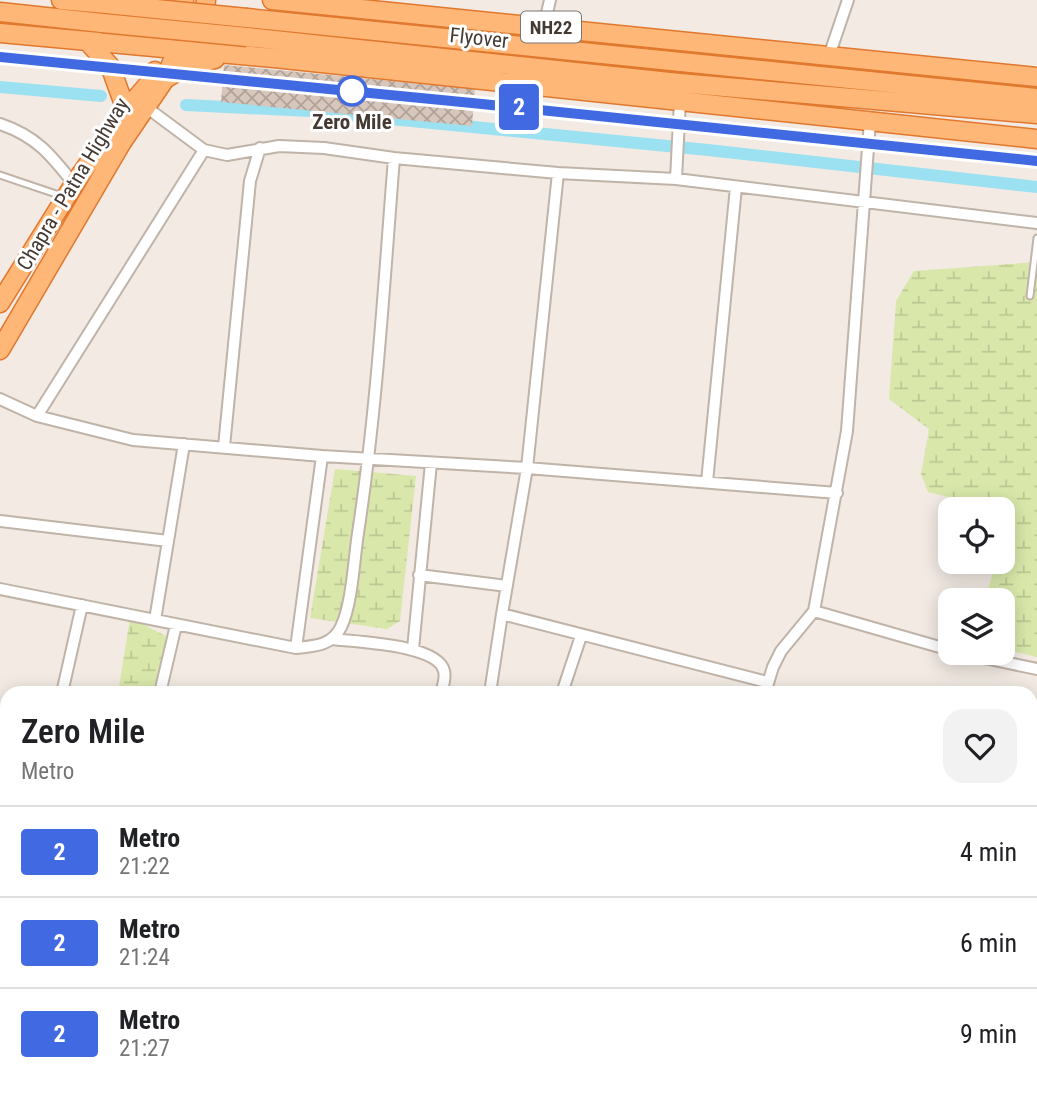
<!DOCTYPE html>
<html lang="en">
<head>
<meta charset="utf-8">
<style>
	:root { --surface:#fff; --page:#f2f2f2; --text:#202124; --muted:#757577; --line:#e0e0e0 }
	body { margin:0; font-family:"Roboto Condensed",sans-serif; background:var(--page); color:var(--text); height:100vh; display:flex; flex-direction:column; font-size:26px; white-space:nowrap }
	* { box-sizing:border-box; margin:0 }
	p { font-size:23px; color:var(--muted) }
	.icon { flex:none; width:38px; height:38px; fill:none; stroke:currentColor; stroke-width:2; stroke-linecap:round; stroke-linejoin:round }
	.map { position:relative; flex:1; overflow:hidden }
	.sheet { position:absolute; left:0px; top:686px; width:1038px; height:408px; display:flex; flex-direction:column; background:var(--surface); border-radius:21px 21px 0 0; box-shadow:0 4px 18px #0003 }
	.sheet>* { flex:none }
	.badge { padding:0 14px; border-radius:5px; font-size:24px; line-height:46px }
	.controls { position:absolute; left:938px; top:497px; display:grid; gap:14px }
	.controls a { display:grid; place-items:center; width:77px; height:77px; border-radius:14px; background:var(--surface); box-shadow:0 4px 18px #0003; font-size:35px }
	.map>.badge { position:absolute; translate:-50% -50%; box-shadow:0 0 0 4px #fff }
	.round { display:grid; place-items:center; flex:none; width:74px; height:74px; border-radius:21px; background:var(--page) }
	.summary { display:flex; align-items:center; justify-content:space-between; height:119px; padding:0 21px }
	h1 { font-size:33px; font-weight:600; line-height:52px }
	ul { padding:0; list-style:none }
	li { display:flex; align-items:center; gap:21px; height:91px; padding:0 21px; border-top:2px solid var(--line) }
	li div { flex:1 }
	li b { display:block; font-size:26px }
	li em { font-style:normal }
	li .badge { min-width:77px; font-weight:700; text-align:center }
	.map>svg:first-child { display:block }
	.wetland { fill:url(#wetland-marsh) }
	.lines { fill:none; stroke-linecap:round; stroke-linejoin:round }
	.canal { stroke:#9ce1f1; stroke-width:12 }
	.building { fill:url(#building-cross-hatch) }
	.service-casing { stroke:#c0b3a8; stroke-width:9 }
	.minor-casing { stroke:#c0b3a8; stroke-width:14 }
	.trunk-casing { stroke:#e0782e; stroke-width:21 }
	.service { stroke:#fff; stroke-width:5 }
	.minor { stroke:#fff; stroke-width:10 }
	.trunk { stroke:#ffb778; stroke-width:18 }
	.rail { stroke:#939393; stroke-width:3.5; stroke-dasharray:9 9; stroke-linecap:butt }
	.trunk-bridge-casing { stroke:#e0782e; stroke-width:21; stroke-linecap:butt }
	.trunk-bridge { stroke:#ffb778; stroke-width:18 }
	.line-casing { stroke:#fff; stroke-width:16 }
	.line { stroke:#4169e1; stroke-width:10 }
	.stop-dot { fill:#fff; stroke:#4169e1; stroke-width:3.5 }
	.labels { text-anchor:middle; stroke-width:6; stroke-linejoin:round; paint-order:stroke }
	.shield { fill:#fff; stroke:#7c7570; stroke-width:2 }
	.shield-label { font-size:19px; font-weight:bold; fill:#443a33 }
	.street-label { font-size:21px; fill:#443a33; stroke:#fff }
	.stop-label { font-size:21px; font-weight:bold; fill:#443a33; stroke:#fff }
</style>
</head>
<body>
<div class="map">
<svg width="1037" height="1093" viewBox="0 0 1037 1093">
	<defs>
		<pattern id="wetland-marsh" width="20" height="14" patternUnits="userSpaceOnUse" patternTransform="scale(1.75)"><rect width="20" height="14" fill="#d9e8aa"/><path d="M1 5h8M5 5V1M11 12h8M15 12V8" fill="none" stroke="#bbc893"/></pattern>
		<pattern id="building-cross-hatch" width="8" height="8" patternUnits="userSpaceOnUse" patternTransform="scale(1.75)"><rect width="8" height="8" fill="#d7c6bb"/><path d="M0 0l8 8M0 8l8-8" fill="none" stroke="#b0a299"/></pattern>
	</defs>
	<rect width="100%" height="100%" fill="#f2eae3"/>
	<path class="wetland" d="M1037,262V657L1003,649V600H985L996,562H1003V536L1009,512L928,492L921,474L929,429L889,399L896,301L914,271Z
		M335,469L416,476L400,621L387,629L310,618Z
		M130,618L166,636L161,693H118Z
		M0,732L7,733V1087H236L257,1093H0Z
		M1031,882L1037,884V1060L1031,1059Z"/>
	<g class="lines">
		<path class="canal" d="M0,87L101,96
			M186,105L310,111L708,150L1037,187"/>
	</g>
	<path class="building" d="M224,65L475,89L472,126L221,102Z"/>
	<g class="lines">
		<defs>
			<path id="service" d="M0,175L62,196
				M1030,296L1037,238
				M1031,1016L1037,1018"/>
			<path id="minor" d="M544,26L550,0
				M829,56L848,0
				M146,107L204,150L227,155L279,146L324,148L394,158L558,173L676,179L1037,223
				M0,124C36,136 51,155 74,184
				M558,173L527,468L502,614L767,682
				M676,179L680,101
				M0,399L37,416L133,440L322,456L527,468L837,493
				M37,416L204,150
				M224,447L250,181L260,148
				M707,482L736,187
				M0,521L168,541
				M419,575L507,586
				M0,589L296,648C314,646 332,646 341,627C352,605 354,559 358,533C377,409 384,283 394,158
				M814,611L950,650
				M155,620L184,444
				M332,639C355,642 438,644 444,671C446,678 443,686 441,693
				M296,648L322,456
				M413,649L431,463
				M961,653L1037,669
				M62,693L82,605
				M160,693L176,625
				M490,693L502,614
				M562,693L581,636
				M765,693L773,667L781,651L814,611L847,431L870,121
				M1031,842L1037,844
				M0,947L7,949
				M848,1087L864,1093
				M33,1093L35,1087
				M337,1093L339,1087
				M472,1093H486
				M654,1093L657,1087
				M884,1093L886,1087
				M960,1093L962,1087"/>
			<path id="trunk" d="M61,0L106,4
				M272,0L1037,77
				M0,12L102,23
				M247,18L1037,98
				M0,33L274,58L1037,139
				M247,37L679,83L1037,114
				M88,42L110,66L126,110
				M200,48L206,0
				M165,79L188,65L215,59
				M0,303L74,184L126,110L151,81L155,71
				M0,350L122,142L165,79L177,50L184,0"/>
		</defs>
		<use href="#service" class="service-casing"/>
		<use href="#minor" class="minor-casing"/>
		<use href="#trunk" class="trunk-casing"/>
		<use href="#service" class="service"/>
		<use href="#minor" class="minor"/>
		<use href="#trunk" class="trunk"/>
		<path class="rail" d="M0,57L472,103L1037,161"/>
		<defs>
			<path id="trunk-bridge" d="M106,4L247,18
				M102,23L247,37"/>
		</defs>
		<use href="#trunk-bridge" class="trunk-bridge-casing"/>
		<use href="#trunk-bridge" class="trunk-bridge"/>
	</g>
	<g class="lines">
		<defs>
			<path id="line" d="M0,57L472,103L1037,161"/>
		</defs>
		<use href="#line" class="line-casing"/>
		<use href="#line" class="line"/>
	</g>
	<circle class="stop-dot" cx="352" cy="91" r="14"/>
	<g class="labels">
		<rect class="shield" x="521" y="11.5" width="60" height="31" rx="5"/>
		<g class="shield-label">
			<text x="551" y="34">NH22</text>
		</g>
		<g class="street-label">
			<text transform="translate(479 38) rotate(6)" y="7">Flyover</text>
			<text transform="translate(73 184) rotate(-59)" y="7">Chapra - Patna Highway</text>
		</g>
		<g class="stop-label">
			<text x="352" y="129">Zero Mile</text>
		</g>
	</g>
</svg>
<div class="controls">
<a><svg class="icon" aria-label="locate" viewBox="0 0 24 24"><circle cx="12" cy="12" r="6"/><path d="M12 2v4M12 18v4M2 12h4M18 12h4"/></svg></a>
<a><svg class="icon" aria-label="layers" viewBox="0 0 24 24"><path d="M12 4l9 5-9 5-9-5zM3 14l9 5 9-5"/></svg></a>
</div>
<b class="badge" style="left:519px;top:107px;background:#4169e1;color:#fff">2</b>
<section class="sheet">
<div class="summary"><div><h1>Zero Mile</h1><p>Metro</p></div><a class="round"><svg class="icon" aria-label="heart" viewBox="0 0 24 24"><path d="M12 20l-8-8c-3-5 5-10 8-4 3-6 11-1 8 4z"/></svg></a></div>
<ul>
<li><span class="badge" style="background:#4169e1;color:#fff">2</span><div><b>Metro</b><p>21:22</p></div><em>4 min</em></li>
<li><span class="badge" style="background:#4169e1;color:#fff">2</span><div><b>Metro</b><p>21:24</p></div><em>6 min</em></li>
<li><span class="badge" style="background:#4169e1;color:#fff">2</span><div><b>Metro</b><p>21:27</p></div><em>9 min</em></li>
</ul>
</section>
</div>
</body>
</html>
